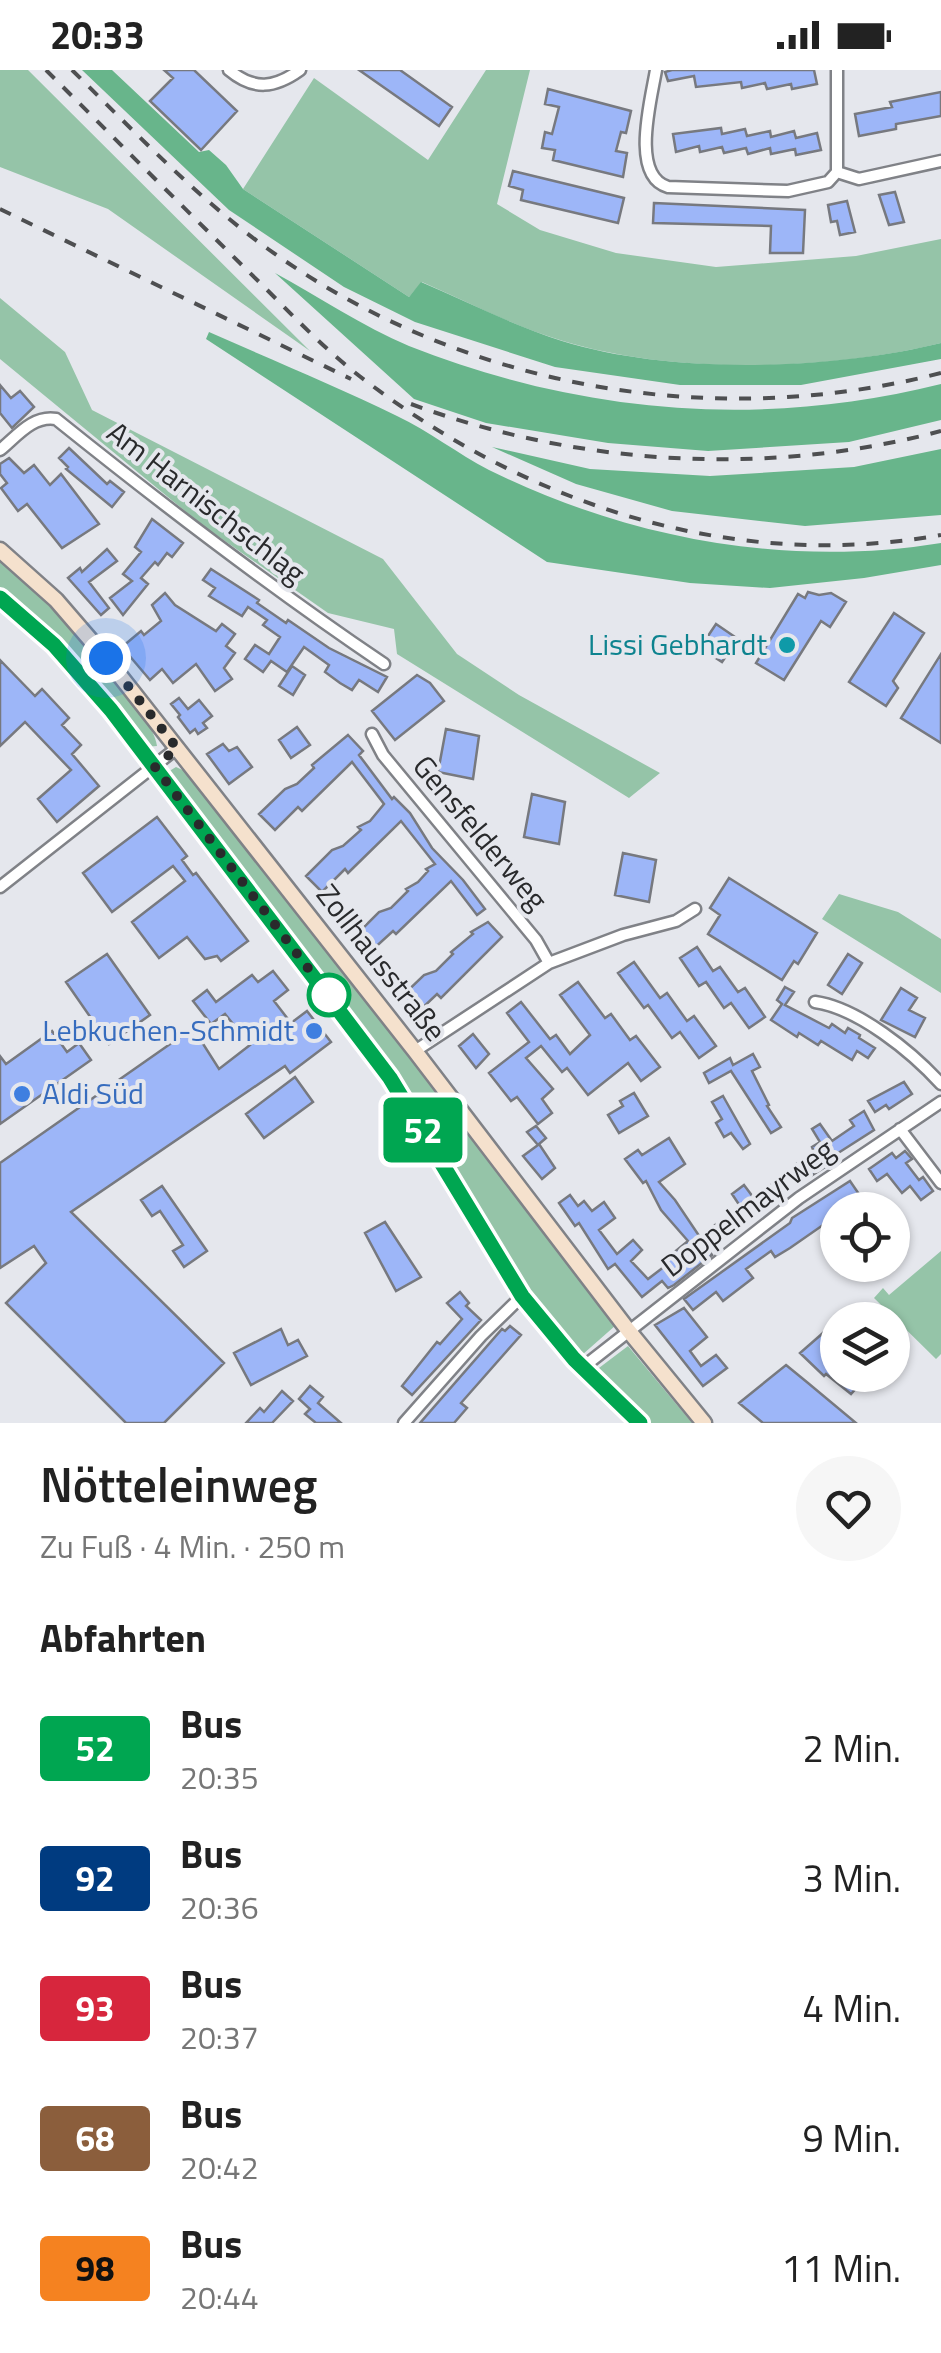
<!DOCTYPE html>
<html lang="de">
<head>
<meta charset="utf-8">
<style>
	:root { --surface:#fff; --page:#f6f6f6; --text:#222; --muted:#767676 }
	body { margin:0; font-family:"Titillium Web",sans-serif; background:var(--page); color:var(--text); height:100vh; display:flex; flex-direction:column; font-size:38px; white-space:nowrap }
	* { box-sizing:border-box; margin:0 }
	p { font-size:32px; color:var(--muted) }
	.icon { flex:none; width:55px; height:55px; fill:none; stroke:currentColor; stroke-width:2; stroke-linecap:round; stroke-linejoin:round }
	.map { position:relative; height:1353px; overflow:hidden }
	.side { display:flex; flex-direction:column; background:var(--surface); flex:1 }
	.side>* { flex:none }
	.badge { padding:0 20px; border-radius:8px; font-size:35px; line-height:65px }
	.controls { position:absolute; left:820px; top:1122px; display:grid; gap:20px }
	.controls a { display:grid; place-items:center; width:90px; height:90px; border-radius:50%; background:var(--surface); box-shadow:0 2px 8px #0004; font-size:50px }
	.you { position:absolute; width:50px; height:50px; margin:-25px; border:8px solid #fff; border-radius:50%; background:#1a73e8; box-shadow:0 0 0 15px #1a73e833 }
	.map>.badge { position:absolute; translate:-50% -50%; box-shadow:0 0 0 5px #fff }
	h2 { padding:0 40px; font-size:38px; line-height:90px }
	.round { display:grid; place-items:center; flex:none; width:105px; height:105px; border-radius:52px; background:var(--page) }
	.summary { display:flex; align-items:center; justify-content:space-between; height:170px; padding:0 40px }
	h1 { font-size:48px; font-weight:600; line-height:75px }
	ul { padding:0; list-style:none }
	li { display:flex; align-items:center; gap:30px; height:130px; padding:0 40px }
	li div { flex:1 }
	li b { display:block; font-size:38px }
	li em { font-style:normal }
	li .badge { min-width:110px; font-weight:700; text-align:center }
	.status { display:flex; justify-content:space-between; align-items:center; height:70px; padding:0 50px; background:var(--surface); direction:ltr }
	.status svg { height:28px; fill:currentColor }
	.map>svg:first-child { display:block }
	.green { fill:#95c4a8 }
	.forest { fill:#68b58b }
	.building { fill:#9db6f8; stroke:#77797f; stroke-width:2.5 }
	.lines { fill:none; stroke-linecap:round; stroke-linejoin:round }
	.street-casing { stroke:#808287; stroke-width:15 }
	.secondary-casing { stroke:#808287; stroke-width:19 }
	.street { stroke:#fff; stroke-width:10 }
	.secondary { stroke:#f5e1cd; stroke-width:14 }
	.rail { stroke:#4e4f51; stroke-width:4; stroke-dasharray:12 12; stroke-linecap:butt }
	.line-casing { stroke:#fff; stroke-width:22 }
	.line { stroke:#00a651; stroke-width:15 }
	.walk { stroke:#292a2c; stroke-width:10; stroke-dasharray:0 18 }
	.culture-dot { fill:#0f9aa8; stroke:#e5e7ed; stroke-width:4 }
	.stop-dot { fill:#fff; stroke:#00a651; stroke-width:5 }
	.shop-dot { fill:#3f7fe0; stroke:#e5e7ed; stroke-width:4 }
	.labels { text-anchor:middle; stroke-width:8; stroke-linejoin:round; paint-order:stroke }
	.street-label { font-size:30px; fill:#292a2c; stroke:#e5e7ed }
	.culture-label { font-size:30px; fill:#0d838f; stroke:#e5e7ed; text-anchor:end }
	.shop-label { font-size:30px; fill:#366cbe; stroke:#e5e7ed; text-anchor:end }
</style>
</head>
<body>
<div class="status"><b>20:33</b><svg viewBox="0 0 49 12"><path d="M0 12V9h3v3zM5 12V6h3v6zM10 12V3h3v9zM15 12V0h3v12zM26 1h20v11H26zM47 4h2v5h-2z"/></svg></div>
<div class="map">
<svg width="941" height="1353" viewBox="0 0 941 1353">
	<rect width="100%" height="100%" fill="#e5e7ed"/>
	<path class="green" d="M0,0H28L310,281L108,139L0,97Z
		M486,0H530L497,134L540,160L616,183L716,197L856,186L941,169V273C828,301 674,305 563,271C515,257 468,232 422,212L409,227L243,119L314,8L428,90Z
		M0,228L65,282L92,340L383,489L457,584L519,625L660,703L629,728L397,584L394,559L328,543L202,455L0,289Z
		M0,489C32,516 155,640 157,676L145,677L0,523Z
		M176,697L191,704L318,870L412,986L616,1255L582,1285L574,1287L552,1263L414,1042L166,703Z
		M839,824L898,842L941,869V923L822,849Z
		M941,1181V1284L936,1289L874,1228L883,1218L889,1225Z
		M628,1276L692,1353H642L595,1308V1301Z"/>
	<path class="forest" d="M82,0H112L199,82L209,80L226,95L243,119L409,227L421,212C468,232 514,256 562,271C671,305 831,300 941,273V289L801,315H680L555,297L415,252L344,217L229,140Z
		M275,203C318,226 363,257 409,276C581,344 761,359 941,314V350L849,372L708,381L608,373L486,353L414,329Z
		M209,262C272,290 336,316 397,346C429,361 458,384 489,400C629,469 787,498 941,473V495L864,508L770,518L690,513L547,492L206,269Z
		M492,377L590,399L710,406L854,397L941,379V445L805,456L672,441L576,414Z"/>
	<path class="building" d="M164,0H194L237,41L201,80L150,31L173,8Z
		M359,0H400L452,37L439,56Z
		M672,0H814L817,14L792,19L791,14L767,19L765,13L742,18L741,12L696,17L694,6L668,11L665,2Z
		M548,19L631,41L626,63L621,62L616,81L627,83L623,107L553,90L555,80L542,78L545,62L552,64L559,37L545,34Z
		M941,22V46L896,54V59L859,66L855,44L892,37L890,32Z
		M721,58L722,64L745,59L747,66L770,61L771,67L794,61L796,68L817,63L821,80L796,85L795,79L771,84L770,78L748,84L746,78L724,83L722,77L700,82L699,76L676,82L673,64Z
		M513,101L624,128L618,153L521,130L523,120L509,116Z
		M895,122L904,152L889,155L879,125Z
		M847,131L855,162L840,165L837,151L831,152L828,135Z
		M654,133L805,140L803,183H770L771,156L653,153Z
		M0,315L11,328L20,321L34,337L12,358L0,343Z
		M69,378L107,414L110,411L124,422L112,437L66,399L68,397L59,388Z
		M9,388L24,403L34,395L50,415L61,404L99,454L62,478L27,434L18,441L1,418L7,413L0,404V394Z
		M152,449L183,473L172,487L167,483L158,495L155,492L141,508L148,514L123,545L110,528L132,511L123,504L141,482L135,477Z
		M107,479L117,491L89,512L109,538L101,545L68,508L80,498L82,502Z
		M211,499L259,530L257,533L286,553L288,550L329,578L387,607L378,622L359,610L352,620L340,613L325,602L329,595L304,577L287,602L271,591L263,602L245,589L255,575L269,584L280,567L263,555L267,550L248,537L242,546L209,526L215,518L203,510Z
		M808,522L819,525L831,523L846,532L830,557L821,551L784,610L756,593L798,524L805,528Z
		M165,523L175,535L216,561L222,554L235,564L226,576L235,583L224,598L232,609L215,621L196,594L173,613L162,599L150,610L122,577L141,561L144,565L161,551L152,535Z
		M894,543L924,563L893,611L898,618L886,636L849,612Z
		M716,554L738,569L722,592L700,578Z
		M941,584V673L901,648Z
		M0,590L35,626L42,619L69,648L62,655L81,675L72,684L99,716L57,752L38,729L71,700L25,652L0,676Z
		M292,596L305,605L293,625L279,616Z
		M417,605L430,613L444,631L395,670L372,641Z
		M179,628L188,639L199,630L212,646L203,653L207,658L198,664L195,659L190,663L178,647L180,645L171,634Z
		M297,657L310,675L291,688L279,670Z
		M446,659L479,666L473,709L438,702Z
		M348,665L363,681L359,685L392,729L394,727L410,743L432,778L463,810L485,839L477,845L451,811L396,864L393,861L369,883L354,867L379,842L391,838L408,821L406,819L418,812L428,801L426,799L435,794L401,751L348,803L345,799L322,822L306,806L332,780L343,776L361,760L358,757L370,751L384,734L352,692L302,741L298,737L275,760L259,744L285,719L297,714L314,698L312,695Z
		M223,674L229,681L237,677L252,697L229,714L207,684Z
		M532,724L565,732L559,774L524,767Z
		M157,747L187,786L182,790L193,805L196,803L248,871L221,891L217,886L205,889L187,867L159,888L132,852L185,811L173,796L112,842L83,803Z
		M623,783L656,790L649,832L615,825Z
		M729,808L817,863L798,894L794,891L782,910L708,864L720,845L710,838Z
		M488,852L502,867L441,928L437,924L414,946L398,930L424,905L436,901L453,884L451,882L473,864L471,862Z
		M697,877L713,901L720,897L738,922L745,918L765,947L749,958L731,933L724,938L706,912L699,916L680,888Z
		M107,884L150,945L109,974L66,912Z
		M848,884L862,893L842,924L828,915Z
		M634,892L660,928L667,923L687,951L694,946L716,976L699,988L680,962L672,968L648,935L644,938L618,903Z
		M273,901L288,920L274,931L291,953L307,941L331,972L290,1003L285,996L71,1142L224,1293L164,1353H126L6,1233L46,1193L34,1176L0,1198V1093L193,958L219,999L250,975L225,944L211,954L193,931L207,920L216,932L252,905L258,912Z
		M578,912L605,948L611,944L630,970L636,966L660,997L641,1011L628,993L588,1025L567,998L562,1002L541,976L526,988L553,1019L542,1029L552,1043L538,1054L517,1027L511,1031L489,1003L529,972L507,943L521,932L550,969L556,965L570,984L590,965L560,925Z
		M785,917L794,922L785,935L829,958L832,954L845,963L848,958L860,965L859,968L875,978L868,988L857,981L852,990L821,971L818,975L799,963L797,967L771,950L782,934L777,930Z
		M901,918L917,928L909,940L925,948L915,967L881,950Z
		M52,961L67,982L79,973L91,990L0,1054V986L6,994Z
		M473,964L489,984L476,998L459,976Z
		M753,984L760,997L752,1001L769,1035L767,1036L781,1057L771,1063L731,1001L709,1013L704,1003L730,988L733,995Z
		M295,1007L313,1032L264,1068L246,1044Z
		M904,1012L912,1024L889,1039L886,1035L875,1042L868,1031Z
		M634,1023L648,1046L619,1063L608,1045L623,1036L620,1031Z
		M723,1026L750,1074L743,1079L731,1063L724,1067L716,1053L722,1049L712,1032Z
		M864,1041L874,1060L835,1085L838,1089L806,1109L796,1094L814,1082L812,1077L820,1072L812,1059L820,1054L832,1071L854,1056L850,1050Z
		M536,1056L546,1068L539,1074L555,1098L542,1109L523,1086L538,1075L527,1062Z
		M669,1068L685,1094L659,1112L675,1130L712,1185L674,1215L668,1218L662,1211L642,1227L615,1194L608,1199L579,1153L575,1156L559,1133L570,1125L578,1136L584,1131L592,1141L604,1132L615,1148L599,1160L617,1184L633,1170L642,1180L631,1191L648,1209L669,1193L666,1189L688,1171L661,1140L646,1111L643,1113L625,1089L638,1080L642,1085Z
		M905,1081L912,1089L906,1093L919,1110L923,1107L933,1121L921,1130L910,1116L902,1123L887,1104L877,1111L869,1099L892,1083L896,1088Z
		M777,1111L784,1121L746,1146L748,1149L724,1168L715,1155L740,1136L732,1124L744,1115L753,1127Z
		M850,1111L861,1127L838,1140L836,1146L790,1178L775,1187L771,1181L746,1199L753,1208L723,1231L716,1222L693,1240L684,1229L790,1153L792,1148Z
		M162,1116L207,1181L184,1197L173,1181L183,1175L160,1141L152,1146L141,1130Z
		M385,1152L421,1207L396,1221L365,1163Z
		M460,1222L469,1233L466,1236L481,1250L412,1325L402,1316L437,1272L440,1274L462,1249L447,1233Z
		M684,1238L707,1267L690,1281L701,1296L716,1285L727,1298L703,1316L655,1255Z
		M510,1256L521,1265L461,1333L467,1338L454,1353H420L502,1259L505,1261Z
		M281,1259L288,1275L298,1270L307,1286L251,1315L234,1283Z
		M823,1263L838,1275V1305H868L851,1324L826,1304L824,1306L800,1283Z
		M786,1295L808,1313L856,1353H763L739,1333Z
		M310,1316L323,1327L318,1333L341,1353H316L305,1344L310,1339L299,1329Z
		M282,1321L293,1331L272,1353H246L260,1338L264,1342Z"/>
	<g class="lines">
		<defs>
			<path id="street" d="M229,0C254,21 275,18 300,0
				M656,0C651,30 630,106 668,117L788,121L828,112L837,102V0
				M837,102L859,109L941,91
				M0,380C17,366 33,345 56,349C163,435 270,517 384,594
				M372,664L383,685L536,870L549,893
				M0,817L177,678
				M815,932C858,938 912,982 941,1014
				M415,981L549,893L623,865L676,851L695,839
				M900,1059L941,1113
				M582,1298L799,1128L941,1032
				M404,1353L481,1266L522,1226"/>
			<path id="secondary" d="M0,480L56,530L106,588L415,981L628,1260L704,1353
				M0,528L53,575L111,640L381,994L522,1226L573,1289L639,1353"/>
		</defs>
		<use href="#street" class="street-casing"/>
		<use href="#secondary" class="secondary-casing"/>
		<use href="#street" class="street"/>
		<use href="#secondary" class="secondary"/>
		<path class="rail" d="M46,0C114,68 182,136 250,203C288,240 324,280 366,311C531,436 734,502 941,465
			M72,0C135,62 196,127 268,179C461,318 711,362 941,303
			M0,139L351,309
			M411,334C579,396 768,407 941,361"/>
	</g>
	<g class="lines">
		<defs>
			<path id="line" d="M0,528L54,575L111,640L390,1008L522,1226L574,1289L640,1353"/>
		</defs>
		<use href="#line" class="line-casing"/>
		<use href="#line" class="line"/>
		<path class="walk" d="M106,588L177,678L155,697L336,935L329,925"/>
	</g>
	<circle class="culture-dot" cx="787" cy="575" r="10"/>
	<circle class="stop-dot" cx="329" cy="925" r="20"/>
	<g class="shop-dot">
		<circle cx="314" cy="961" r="10"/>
		<circle cx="22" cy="1024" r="10"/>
	</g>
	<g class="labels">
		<g class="street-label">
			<text transform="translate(206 433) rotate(38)" y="10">Am Harnischschlag</text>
			<text transform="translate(480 763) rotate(50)" y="10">Gensfelderweg</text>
			<text transform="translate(381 893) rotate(52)" y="10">Zollhausstraße</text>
			<text transform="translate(748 1138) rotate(-37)" y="10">Doppelmayrweg</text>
		</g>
		<g class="culture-label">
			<text x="767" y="585">Lissi Gebhardt</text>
		</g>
		<g class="shop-label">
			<text x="294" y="971">Lebkuchen-Schmidt</text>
			<text x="42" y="1034" text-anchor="start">Aldi Süd</text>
		</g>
	</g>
</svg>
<div class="controls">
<a><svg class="icon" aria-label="locate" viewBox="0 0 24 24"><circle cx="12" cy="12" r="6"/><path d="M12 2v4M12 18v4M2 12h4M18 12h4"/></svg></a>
<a><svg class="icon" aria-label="layers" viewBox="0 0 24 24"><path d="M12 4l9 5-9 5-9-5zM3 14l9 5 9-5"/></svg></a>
</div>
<div class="you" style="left:106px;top:588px"></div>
<b class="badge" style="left:423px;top:1060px;background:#00a651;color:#fff">52</b>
</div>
<section class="side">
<div class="summary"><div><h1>Nötteleinweg</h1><p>Zu Fuß · 4 Min. · 250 m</p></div><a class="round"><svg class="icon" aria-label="heart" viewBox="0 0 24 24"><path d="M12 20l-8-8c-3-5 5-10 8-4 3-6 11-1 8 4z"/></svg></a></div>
<h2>Abfahrten</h2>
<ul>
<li><span class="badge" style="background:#00a651;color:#fff">52</span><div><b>Bus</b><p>20:35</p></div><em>2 Min.</em></li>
<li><span class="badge" style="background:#003b80;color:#fff">92</span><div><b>Bus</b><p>20:36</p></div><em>3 Min.</em></li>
<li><span class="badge" style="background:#d7263d;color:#fff">93</span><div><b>Bus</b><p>20:37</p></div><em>4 Min.</em></li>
<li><span class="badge" style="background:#8b5e3c;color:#fff">68</span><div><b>Bus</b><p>20:42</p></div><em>9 Min.</em></li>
<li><span class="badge" style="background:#f58220;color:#111">98</span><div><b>Bus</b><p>20:44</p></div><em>11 Min.</em></li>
</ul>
</section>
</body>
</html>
